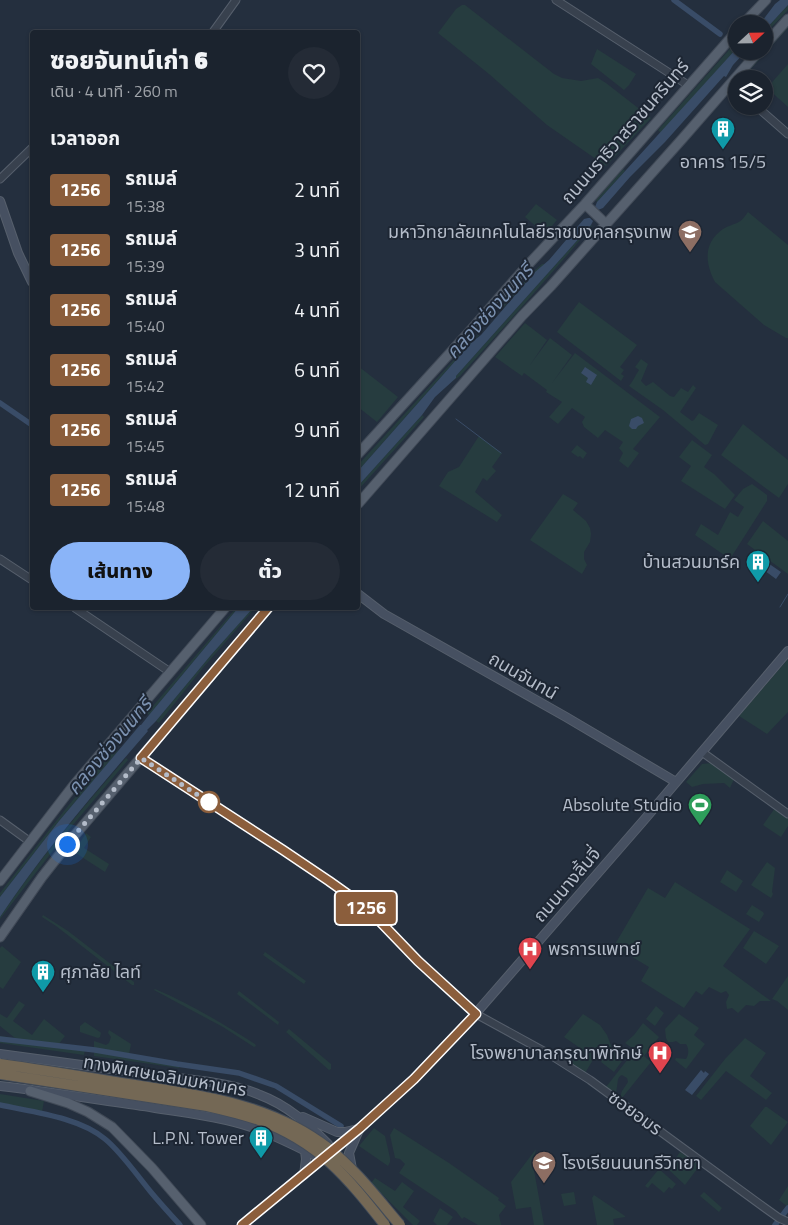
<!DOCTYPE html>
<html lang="th">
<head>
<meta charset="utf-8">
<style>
	:root { --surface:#1b232e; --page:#242b36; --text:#f1f3f6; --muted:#a0a4aa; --line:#39404a; --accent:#8ab4f8 }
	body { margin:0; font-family:"Titillium Web","Noto Sans Thai",sans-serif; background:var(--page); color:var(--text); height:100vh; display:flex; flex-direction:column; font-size:19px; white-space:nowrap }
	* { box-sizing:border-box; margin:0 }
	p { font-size:16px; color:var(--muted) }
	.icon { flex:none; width:28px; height:28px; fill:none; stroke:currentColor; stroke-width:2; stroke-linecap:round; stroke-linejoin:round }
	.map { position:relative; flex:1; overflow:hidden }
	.panel { position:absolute; left:30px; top:30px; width:330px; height:580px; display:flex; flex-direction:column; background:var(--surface); border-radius:5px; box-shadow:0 1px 4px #0004,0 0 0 1px var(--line) }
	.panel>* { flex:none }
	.badge { padding:0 10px; border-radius:4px; font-size:18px; line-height:32px }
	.needle { width:32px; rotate:68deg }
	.buttons { position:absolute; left:728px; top:15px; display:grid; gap:10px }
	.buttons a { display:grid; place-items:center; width:45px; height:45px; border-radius:50%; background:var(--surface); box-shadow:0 1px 4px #0004,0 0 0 1px var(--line); font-size:25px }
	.you { position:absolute; width:25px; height:25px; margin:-12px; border:4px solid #fff; border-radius:50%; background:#1a73e8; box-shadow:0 0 0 8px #1a73e833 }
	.map>.badge { position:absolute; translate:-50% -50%; box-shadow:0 0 0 2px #fff }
	h2 { padding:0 20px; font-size:19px; line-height:45px }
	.round { display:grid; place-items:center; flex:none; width:52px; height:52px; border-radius:26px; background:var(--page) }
	.head { display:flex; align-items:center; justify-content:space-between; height:85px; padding:0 20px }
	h1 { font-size:24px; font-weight:800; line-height:38px }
	.action { display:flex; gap:10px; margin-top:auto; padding:10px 20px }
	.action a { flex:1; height:58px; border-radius:30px; background:var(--accent); color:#111; font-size:20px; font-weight:800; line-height:58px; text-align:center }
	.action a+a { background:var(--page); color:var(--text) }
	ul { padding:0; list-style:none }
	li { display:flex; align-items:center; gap:15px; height:60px; padding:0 20px }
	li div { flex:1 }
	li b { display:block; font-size:19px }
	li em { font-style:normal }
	li .badge { min-width:55px; font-weight:700; text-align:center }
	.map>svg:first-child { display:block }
	.green { fill:#263c3f }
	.water { fill:#394c67 }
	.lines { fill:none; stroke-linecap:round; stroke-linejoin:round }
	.stream { stroke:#394c67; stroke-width:1 }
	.canal { stroke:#394c67; stroke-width:5.5 }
	.tertiary-casing { stroke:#565f6c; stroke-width:9 }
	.secondary-casing { stroke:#565f6c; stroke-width:10 }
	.primary-casing { stroke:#414a57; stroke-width:11 }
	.tertiary { stroke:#38414e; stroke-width:7 }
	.secondary { stroke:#465061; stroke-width:8 }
	.primary { stroke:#56606e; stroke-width:9 }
	.motorway-bridge-casing { stroke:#434c59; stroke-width:12; stroke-linecap:butt }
	.motorway-bridge { stroke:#746855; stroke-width:10 }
	.line-casing { stroke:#fff; stroke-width:11 }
	.line { stroke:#8b5e3c; stroke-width:8 }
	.walk { stroke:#b4bcc9; stroke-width:5; stroke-dasharray:0 9 }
	.stop-dot { fill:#fff; stroke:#8b5e3c; stroke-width:2.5 }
	.labels { text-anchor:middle; stroke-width:4; stroke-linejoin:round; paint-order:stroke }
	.street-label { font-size:18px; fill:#b4bcc9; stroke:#1d2633 }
	.poi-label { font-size:18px; fill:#b4bcc9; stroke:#1d2633; text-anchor:end }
	.water-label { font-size:19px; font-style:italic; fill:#7c92b1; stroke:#1d2633 }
</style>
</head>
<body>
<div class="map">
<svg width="788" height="1225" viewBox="0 0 788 1225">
	<rect width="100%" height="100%" fill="#242f3e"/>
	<path class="green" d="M462,5H465L554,74L562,78L581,81L598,78L606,83L651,118L606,166L547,125L489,74L438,33L456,9Z
		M788,5V10L764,35V31Z
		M788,25V28L750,70L748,69Z
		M736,42V49L661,133L658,130Z
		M597,49L636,74L629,85L624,90L591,64Z
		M788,64V107L767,88Z
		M623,169L625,171L597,202L596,200Z
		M536,204L557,220L545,234L525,217Z
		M748,212L788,245V338H786L764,325L715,282C705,263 703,243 723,229C728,226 732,225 737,223C742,221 745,216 748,212Z
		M591,225L592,226C549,277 504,327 460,376L451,382L456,378V376Z
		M542,264H545L535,272L501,310L503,305L535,270Z
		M579,302L637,345L620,367L624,370L621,374L624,376L621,381L557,332Z
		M525,323L547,340L530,365L550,338L572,355L552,383L575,353L660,417L633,449L639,453L628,468L619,461L623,453L619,448L623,442L605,430L598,438L584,427L582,422L585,417L572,408L558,424L549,417L562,402L546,392L547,390L524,373L522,376L495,357Z
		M486,328L472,342L358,471V465L471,341Z
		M641,359L648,364L641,381L646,386L653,382L670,396L674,397L681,388L688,392L693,385L696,388L680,412L692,421L694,420L699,413L718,425L708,444L705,445L663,410L629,386C633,381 635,376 639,370L635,367Z
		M358,366L398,397L377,422L358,407Z
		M422,415L424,417L358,490V486Z
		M743,424L788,460V484L779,498L721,455Z
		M479,436L502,453L492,467L496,471L487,481L483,478L475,492L502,515L497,522L439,486L448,472L459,467Z
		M692,440L712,455L704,467L714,474L735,495L725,509L681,481L691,466L679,457Z
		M577,445L587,453L583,459L580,456L578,457L571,452Z
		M752,484L767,495V501L730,559L695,535L701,524L718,535L730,512L738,517L744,507L734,500L743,489Z
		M563,494L578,503L573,510L586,521L590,528L591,534L590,542L584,552V559L587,565L582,574L530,540Z
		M763,521L788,541V574L747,544Z
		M236,608H238L149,715L147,713Z
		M253,608H255L202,669L159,723L156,721L211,655Z
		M788,659V712L767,734L739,716Z
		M115,748L118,751L59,821L0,897V893L64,811Z
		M126,758L128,760L72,826L0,919V917C38,861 81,809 126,758Z
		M712,763L734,779L730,788L724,783L703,784L692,787L686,782L702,764Z
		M775,808L788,817V826L781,837L763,825Z
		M86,833L91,837L84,848L109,864L105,872L74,852Z
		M767,862L775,868L772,892L773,894L771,898L751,885Z
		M727,870L743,881L736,892L720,882Z
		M675,882L750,929L723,966L771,1001H760L754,1006L746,1005L738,1013L732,1008L727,1009L726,1002L729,995L726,991L721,993L709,987L702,995L696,991L684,1008L641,981L649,967L614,946L648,888L665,898Z
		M752,905L763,912L764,914L759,922L746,914Z
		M43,915L68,931L134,982V985H132L56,926L42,917Z
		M754,931L779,946L766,964L743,948Z
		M2,946L21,962L3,989L0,987V948Z
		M265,952L306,981L304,984L263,955Z
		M788,976V1010L777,1001L772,999Z
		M155,989C191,1004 223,1024 255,1044L256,1046L254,1047L223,1027L154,990Z
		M239,991L279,1022L278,1025L237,994Z
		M19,1001L25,1005L13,1021L32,1035L44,1019L65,1036L58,1045L85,1049L84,1055L0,1043V1036L15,1038L0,1026V1014L7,1018Z
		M656,1006L664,1013L655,1026L646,1019Z
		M583,1014L600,1025L607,1035L612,1048L609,1052L613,1054L618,1046L627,1054L614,1072L601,1062L602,1060L596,1055L585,1073L570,1063L580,1048L564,1037Z
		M679,1014L699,1028L694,1035L705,1044L686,1069L675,1060L676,1058L686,1059C689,1055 689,1048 686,1044H680L676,1041L673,1042H668L666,1038L665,1029Z
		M85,1022L100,1032L101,1033L100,1037L98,1038L80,1032V1026Z
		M643,1023L659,1037L644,1056L651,1062L622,1098L620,1097L622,1091L628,1082L627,1078L622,1075L620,1076L618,1079L616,1094L606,1087L635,1050L625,1043L634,1035Z
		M289,1029L331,1064V1069L329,1070L286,1032Z
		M109,1030L131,1044L129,1054L179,1063V1068L94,1056V1041L106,1045L109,1043L111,1037L108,1033Z
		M745,1038L766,1053L750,1076L772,1093L766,1100L726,1071L701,1100L696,1096L725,1059Z
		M0,1094L44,1101L42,1112L0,1104Z
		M765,1107H767L788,1122L771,1145L750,1126Z
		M374,1128L385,1136L390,1158V1162L388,1166L359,1146Z
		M394,1128L449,1163L499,1198L498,1200L506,1206L499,1215L501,1225H478L464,1217L462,1219L456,1211L399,1173L405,1164L400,1159L395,1158L390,1135Z
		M536,1149L533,1165L544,1225H534L531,1207L516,1209L511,1182Z
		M680,1152L700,1165L685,1185L668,1169Z
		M659,1169L676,1184L672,1189L669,1187L664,1193L652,1183L648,1188L645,1186Z
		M375,1178L395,1191L402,1182L414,1191L403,1207L420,1221L417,1225H413L371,1183Z
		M788,1186V1207L779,1200Z
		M574,1192L576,1204L564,1206L561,1194Z
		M704,1192L722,1208L719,1212L700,1196Z
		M594,1195L625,1216V1217L613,1219L614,1225H597L592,1198Z
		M440,1208L453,1217L447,1225H437L433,1221Z"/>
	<path class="water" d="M780,0H788V5L764,31V24H760L775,4Z
		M736,49V51H746L733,65L726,77L724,76L665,142L630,177L603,208L598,210L595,207L597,202Z
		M588,218H590L593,221L591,225L456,376V378L435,397L422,415L358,486V471L472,342L481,335L535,272L549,260L584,219Z
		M585,367L597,375L591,385L586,382L588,378L581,373Z
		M638,416L642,418L644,423L638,426L636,429H632L629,426L631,419Z
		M765,561L781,572L776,579L761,568Z
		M238,608H253L211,655L156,721L147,730L148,731C96,791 44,851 0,917V897L59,821L140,725H141L149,715Z
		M701,1070L704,1073L705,1071L709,1074L692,1095L685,1090Z"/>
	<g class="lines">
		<path class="stream" d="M456,419L501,453
			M780,607L788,594"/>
		<path class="canal" d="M674,0L720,34
			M0,403L32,425
			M0,1039L95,1050L177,1064L239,1073L276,1086L341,1126
			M0,1105C32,1112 79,1117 105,1139C121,1152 136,1174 150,1191C159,1202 170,1214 180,1225
			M775,1225L788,1208"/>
		<defs>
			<path id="tertiary" d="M556,0L688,85
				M213,32L236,0
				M756,106L788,134
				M0,179L32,148
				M0,559L32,580
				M75,608L170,672
				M702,752L788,814
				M141,758L283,850L329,881L367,908L418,961L476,1014L549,1054L590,1080L765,1208L779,1218L788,1222
				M0,820L29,841"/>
			<path id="secondary" d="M0,201L18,253L32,282
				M358,594L384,614L566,717L676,782
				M0,1054C54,1061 109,1069 163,1076C195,1081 230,1082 260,1095C287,1105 308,1124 328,1144
				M0,1086C50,1092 100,1100 150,1107C184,1113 218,1116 251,1127C275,1135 297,1147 320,1158
				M303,1117L337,1132H345L358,1129
				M352,1169L349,1153L359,1130
				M304,1175L306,1159L305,1151
				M242,1225L360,1128L414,1079L470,1020L644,820L788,651"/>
			<path id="primary" d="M743,24L766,0
				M764,46L788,19
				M585,204L606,224
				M358,454L470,331L525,268L585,204L736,32
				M358,504L522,316L551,286L683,138L759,51
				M0,881L73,786L225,608
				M0,937L42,877L75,835L268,608
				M30,1091L68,1103L88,1112L112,1127L152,1168L201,1225"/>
		</defs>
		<use href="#tertiary" class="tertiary-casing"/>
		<use href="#secondary" class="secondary-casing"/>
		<use href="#primary" class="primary-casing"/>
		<use href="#tertiary" class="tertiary"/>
		<use href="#secondary" class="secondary"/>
		<use href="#primary" class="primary"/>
		<defs>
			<path id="motorway-bridge" d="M0,1064C43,1070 85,1077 128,1084C198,1095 270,1103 328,1148C356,1170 377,1198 400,1225
				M0,1074L207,1106C225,1110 242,1114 259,1120C319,1142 347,1177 385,1225"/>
		</defs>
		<use href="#motorway-bridge" class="motorway-bridge-casing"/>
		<use href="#motorway-bridge" class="motorway-bridge"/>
	</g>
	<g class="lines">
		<defs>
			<path id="line" d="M242,1225L360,1128L414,1079L476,1014L418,961L367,908L329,881L283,850L141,758L268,608"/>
		</defs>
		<use href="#line" class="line-casing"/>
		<use href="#line" class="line"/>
		<path class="walk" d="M67,844L141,758L210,803L209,802"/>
	</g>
	<defs>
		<symbol id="building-pin" viewBox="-11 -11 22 30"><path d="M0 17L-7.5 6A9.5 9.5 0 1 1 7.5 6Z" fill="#0f9aa8" stroke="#1d2633"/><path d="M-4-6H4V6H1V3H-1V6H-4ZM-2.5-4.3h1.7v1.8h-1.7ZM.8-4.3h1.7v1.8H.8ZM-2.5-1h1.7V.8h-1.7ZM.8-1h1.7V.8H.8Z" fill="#fff"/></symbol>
		<symbol id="university-pin" viewBox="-11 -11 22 30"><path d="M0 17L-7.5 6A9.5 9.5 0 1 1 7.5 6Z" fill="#8d6e63" stroke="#1d2633"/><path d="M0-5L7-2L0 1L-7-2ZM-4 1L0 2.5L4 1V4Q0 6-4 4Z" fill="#fff"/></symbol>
		<symbol id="stadium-pin" viewBox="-11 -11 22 30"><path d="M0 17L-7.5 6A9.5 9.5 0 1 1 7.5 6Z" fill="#2e9e5b" stroke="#1d2633"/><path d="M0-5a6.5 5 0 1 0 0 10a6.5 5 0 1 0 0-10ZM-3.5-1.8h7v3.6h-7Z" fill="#fff"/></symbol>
		<symbol id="hospital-pin" viewBox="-11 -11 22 30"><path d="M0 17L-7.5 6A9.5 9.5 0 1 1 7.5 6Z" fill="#e0444e" stroke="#1d2633"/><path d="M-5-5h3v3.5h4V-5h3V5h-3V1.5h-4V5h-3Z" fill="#fff"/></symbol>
		<symbol id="school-pin" viewBox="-11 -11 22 30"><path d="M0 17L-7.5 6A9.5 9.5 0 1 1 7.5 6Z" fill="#8d6e63" stroke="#1d2633"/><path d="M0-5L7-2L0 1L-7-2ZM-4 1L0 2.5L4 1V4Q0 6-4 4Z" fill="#fff"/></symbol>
	</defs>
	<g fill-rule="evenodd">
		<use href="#building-pin" x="709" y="115" width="28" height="38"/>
		<use href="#university-pin" x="676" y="218" width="28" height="38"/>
		<use href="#building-pin" x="744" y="548" width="28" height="38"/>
		<use href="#stadium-pin" x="686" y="791" width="28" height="38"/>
		<use href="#hospital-pin" x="516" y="935" width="28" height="38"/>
		<use href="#building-pin" x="29" y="958" width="28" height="38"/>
		<use href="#hospital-pin" x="646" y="1039" width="28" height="38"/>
		<use href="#building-pin" x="247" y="1124" width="28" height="38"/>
		<use href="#school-pin" x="530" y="1149" width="28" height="38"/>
	</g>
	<circle class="stop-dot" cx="209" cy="802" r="10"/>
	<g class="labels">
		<g class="street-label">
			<text transform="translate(625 132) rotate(-49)" y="6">ถนนนราธิวาสราชนครินทร์</text>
			<text transform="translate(523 676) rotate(30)" y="6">ถนนจันทน์</text>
			<text transform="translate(567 885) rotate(-49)" y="6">ถนนนางลิ้นจี่</text>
			<text transform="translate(165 1076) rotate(10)" y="6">ทางพิเศษเฉลิมมหานคร</text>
			<text transform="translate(635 1113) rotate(36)" y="6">ซอยอมร</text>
		</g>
		<g class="poi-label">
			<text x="723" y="168" text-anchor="middle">อาคาร 15/5</text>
			<text x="672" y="238">มหาวิทยาลัยเทคโนโลยีราชมงคลกรุงเทพ</text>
			<text x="740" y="568">บ้านสวนมาร์ค</text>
			<text x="682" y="811">Absolute Studio</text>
			<text x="548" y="955" text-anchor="start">พรการแพทย์</text>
			<text x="60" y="978" text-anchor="start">ศุภาลัย ไลท์</text>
			<text x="642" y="1059">โรงพยาบาลกรุณาพิทักษ์</text>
			<text x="244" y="1144">L.P.N. Tower</text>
			<text x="562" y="1169" text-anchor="start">โรงเรียนนนทรีวิทยา</text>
		</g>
		<g class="water-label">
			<text transform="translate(489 311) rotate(-48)" y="7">คลองช่องนนทรี</text>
			<text transform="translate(109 746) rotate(-50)" y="7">คลองช่องนนทรี</text>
		</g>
	</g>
</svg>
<div class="buttons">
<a><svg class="needle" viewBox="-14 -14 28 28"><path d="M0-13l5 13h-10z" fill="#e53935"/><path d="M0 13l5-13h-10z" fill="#a0a4aa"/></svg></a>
<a><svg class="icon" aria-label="layers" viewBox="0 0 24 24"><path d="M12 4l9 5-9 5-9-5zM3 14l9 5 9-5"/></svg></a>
</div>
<div class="you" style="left:67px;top:844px"></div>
<b class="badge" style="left:366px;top:908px;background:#8b5e3c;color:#fff">1256</b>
<section class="panel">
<div class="head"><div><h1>ซอยจันทน์เก่า 6</h1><p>เดิน · 4 นาที · 260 m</p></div><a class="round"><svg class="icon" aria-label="heart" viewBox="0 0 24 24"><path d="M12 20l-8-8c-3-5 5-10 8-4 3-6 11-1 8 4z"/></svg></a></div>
<h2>เวลาออก</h2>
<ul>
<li><span class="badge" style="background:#8b5e3c;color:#fff">1256</span><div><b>รถเมล์</b><p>15:38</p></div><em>2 นาที</em></li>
<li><span class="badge" style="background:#8b5e3c;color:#fff">1256</span><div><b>รถเมล์</b><p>15:39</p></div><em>3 นาที</em></li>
<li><span class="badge" style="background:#8b5e3c;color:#fff">1256</span><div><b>รถเมล์</b><p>15:40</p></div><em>4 นาที</em></li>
<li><span class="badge" style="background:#8b5e3c;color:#fff">1256</span><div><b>รถเมล์</b><p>15:42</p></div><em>6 นาที</em></li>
<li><span class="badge" style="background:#8b5e3c;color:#fff">1256</span><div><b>รถเมล์</b><p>15:45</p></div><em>9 นาที</em></li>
<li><span class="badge" style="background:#8b5e3c;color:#fff">1256</span><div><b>รถเมล์</b><p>15:48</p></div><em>12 นาที</em></li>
</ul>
<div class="action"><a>เส้นทาง</a><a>ตั๋ว</a></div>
</section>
</div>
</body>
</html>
